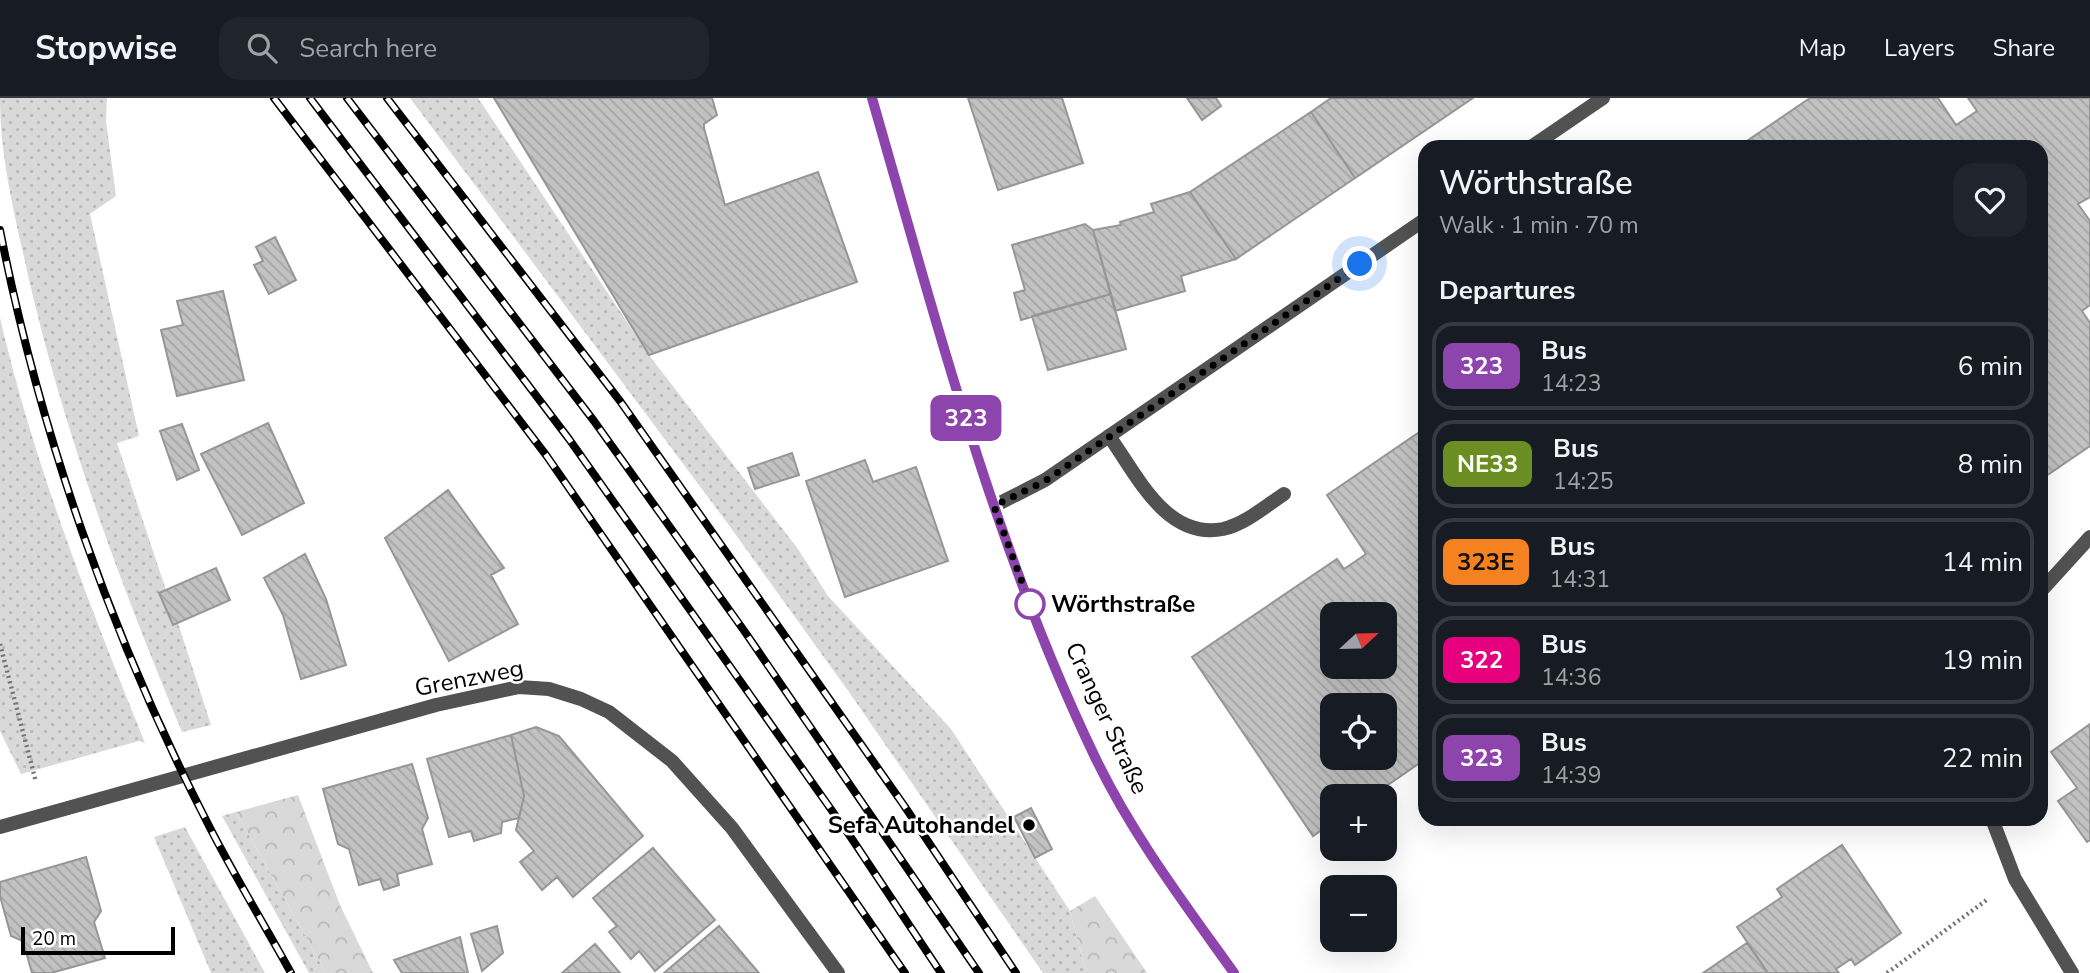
<!DOCTYPE html>
<html lang="en">
<head>
<meta charset="utf-8">
<style>
	:root { --surface:#171b24; --page:#20242c; --text:#f1f3f6; --muted:#9ea1a6; --line:#363941 }
	body { margin:0; font-family:"Nunito Sans",sans-serif; background:var(--page); color:var(--text); height:100vh; display:flex; flex-direction:column; font-size:26px; white-space:nowrap }
	* { box-sizing:border-box; margin:0 }
	p { font-size:23px; color:var(--muted) }
	.icon { flex:none; width:38px; height:38px; fill:none; stroke:currentColor; stroke-width:2; stroke-linecap:round; stroke-linejoin:round }
	.map { position:relative; flex:1; overflow:hidden }
	.sheet { position:absolute; left:1418px; top:42px; width:630px; height:686px; display:flex; flex-direction:column; background:var(--surface); border-radius:21px; box-shadow:0 7px 28px #0002 }
	.sheet>* { flex:none }
	.badge { padding:0 14px; border-radius:10px; font-size:24px; line-height:46px }
	.needle { width:46px; rotate:68deg }
	.buttons { position:absolute; left:1320px; top:504px; display:grid; gap:14px }
	.buttons a { display:grid; place-items:center; width:77px; height:77px; border-radius:14px; background:var(--surface); box-shadow:0 7px 28px #0002; font-size:35px }
	.scale { position:absolute; left:21px; bottom:18px; width:154px; box-sizing:border-box; padding-left:7px; border:4px solid #000; border-top:0; font-size:19px; line-height:24px; white-space:nowrap; color:#000; -webkit-text-stroke:5px #fff; paint-order:stroke }
	.you { position:absolute; width:35px; height:35px; margin:-18px; border:5px solid #fff; border-radius:50%; background:#1a73e8; box-shadow:0 0 0 10px #1a73e833 }
	.map>.badge { position:absolute; translate:-50% -50%; box-shadow:0 0 0 4px #fff }
	h2 { padding:0 21px; font-size:26px; line-height:63px }
	.round { display:grid; place-items:center; flex:none; width:74px; height:74px; border-radius:21px; background:var(--page) }
	.head { display:flex; align-items:center; justify-content:space-between; height:119px; padding:0 21px }
	h1 { font-size:33px; font-weight:600; line-height:52px }
	ul { padding:0; list-style:none }
	li { display:flex; align-items:center; gap:21px; height:88px; margin:0 14px 10px; padding:0 7px; border:4px solid var(--line); border-radius:21px }
	li div { flex:1 }
	li b { display:block; font-size:26px }
	li em { font-style:normal }
	li .badge { min-width:77px; font-weight:700; text-align:center }
	header { display:flex; align-items:center; gap:42px; box-sizing:border-box; height:98px; padding:0 35px; background:var(--surface); border-bottom:2px solid var(--line) }
	header strong { font-size:33px }
	nav { display:flex; gap:38px; margin-inline-start:auto; font-size:24px }
	.search { width:490px; height:63px; background:var(--page); display:flex; align-items:center; gap:18px; box-sizing:border-box; padding:0 24px; border-radius:21px; color:var(--muted); font-size:26px }
	.map>svg:first-child { display:block }
	.green { fill:url(#green-dots) }
	.forest { fill:url(#forest-crowns) }
	.building { fill:url(#building-back-hatch); stroke:#969696; stroke-width:2; fill-rule:evenodd }
	.lines { fill:none; stroke-linecap:round; stroke-linejoin:round }
	.path { stroke:#747474; stroke-width:4.5; stroke-dasharray:2 3.5; stroke-linecap:butt }
	.lane { stroke:#525252; stroke-width:14 }
	.street { stroke:#525252; stroke-width:14 }
	.secondary { stroke:#1f1f1f; stroke-width:14 }
	.rail-casing { stroke:#000; stroke-width:8 }
	.rail { stroke:#fff; stroke-width:5; stroke-dasharray:16; stroke-linecap:butt }
	.line-casing { stroke:#fff; stroke-width:16 }
	.line { stroke:#8e44ad; stroke-width:10 }
	.walk { stroke:#000; stroke-width:7; stroke-dasharray:0 12.6 }
	.stop-dot { fill:#fff; stroke:#8e44ad; stroke-width:3.5 }
	.poi-dot { fill:#000; stroke:#fff; stroke-width:2.5 }
	.labels { text-anchor:middle; stroke-width:5; stroke-linejoin:round; paint-order:stroke }
	.stop-label { font-size:24px; font-weight:bold; fill:#000; stroke:#fff; text-anchor:start }
	.street-label { font-size:24px; fill:#000; stroke:#fff }
	.poi-label { font-size:24px; font-weight:bold; fill:#000; stroke:#fff; text-anchor:end }
</style>
</head>
<body>
<header>
<strong>Stopwise</strong>
<div class="search"><svg class="icon" aria-label="search" viewBox="0 0 24 24"><circle cx="10" cy="10" r="6"/><path d="M15 15l6 6"/></svg>Search here</div>
<nav><a>Map</a><a>Layers</a><a>Share</a></nav>
</header>
<div class="map">
<svg width="2090" height="875" viewBox="0 0 2090 875">
	<defs>
		<pattern id="green-dots" width="8" height="8" patternUnits="userSpaceOnUse" patternTransform="scale(1.75)"><rect width="8" height="8" fill="#d9d9d9"/><path d="M2 2h.1M6 6h.1" fill="none" stroke="#b8b8b8" stroke-width="1.8" stroke-linecap="round"/></pattern>
		<pattern id="forest-crowns" width="20" height="18" patternUnits="userSpaceOnUse" patternTransform="scale(1.75)"><rect width="20" height="18" fill="#d9d9d9"/><path d="M2 6a3 3 0 1 1 6 0M12 15a3 3 0 1 1 6 0" fill="none" stroke="#b8b8b8"/></pattern>
		<pattern id="building-back-hatch" width="6" height="6" patternUnits="userSpaceOnUse" patternTransform="scale(1.75)"><rect width="6" height="6" fill="#c2c2c2"/><path d="M-1 5l2 2M0 0l6 6M5-1l2 2" fill="none" stroke="#a5a5a5"/></pattern>
	</defs>
	<rect width="100%" height="100%" fill="#fff"/>
	<path class="green" d="M0,0H107L106,23L116,98L90,116L139,338L117,345L166,492L159,495L173,527L178,525L211,627L182,634C120,485 64,335 28,177C15,118 0,61 0,0Z
		M410,0H478L649,257L798,451L828,498L951,631L1070,813L1086,875H1043L849,594L728,426Z
		M0,220C34,366 89,506 145,645L139,643L21,676L0,633Z
		M236,714L326,875H309L222,718Z
		M185,729L265,875H211L154,739Z"/>
	<path class="forest" d="M298,697L340,807L373,875H326L236,714Z
		M1095,798L1141,866L1147,875H1086L1070,813Z"/>
	<path class="building" d="M494,0H712L717,17L704,26V30L725,107L818,74L857,184L649,257Z
		M968,0H1062L1083,65L998,92Z
		M1187,0H1216L1221,8L1202,22Z
		M1331,0H1473L1355,80L1311,14Z
		M1810,0H1938L1956,27L1977,13L1968,0H2090V99L2078,106L2090,123V207L2082,213L2090,225V348L2040,382V49H1738Z
		M1311,14L1355,80L1236,161L1190,94Z
		M1190,94L1236,161L1181,178L1185,193L1115,213L1093,132L1121,127L1120,124L1154,114L1151,106Z
		M1085,126L1093,132L1111,196L1021,222L1014,195L1025,192L1012,147Z
		M275,139L296,182L269,196L254,167L263,163L256,149Z
		M223,193L244,282L177,298L161,232L183,227L177,203Z
		M1111,196L1126,251L1048,272L1032,218Z
		M268,325L304,405L242,437L201,356Z
		M182,326L199,372L177,382L160,333Z
		M1424,331V662L1372,698H1332V725L1313,738L1192,559L1337,461L1344,471L1366,456L1327,397ZM1332,516H1384V569H1332ZM1332,607H1384V660H1332Z
		M792,355L799,377L755,391L748,370Z
		M865,362L873,384L916,369L948,463L845,499L806,383Z
		M448,392L504,470L491,477L518,526L449,563L385,440Z
		M305,456L326,501L346,567L301,581L283,517L264,480Z
		M216,470L230,502L173,527L159,495Z
		M2090,626V742L2087,744L2058,703L2077,690L2051,654Z
		M536,629L559,638L643,738L573,799L557,779L542,792L520,764L534,753L516,732L524,698L511,637Z
		M511,637L524,698L519,720L502,724L501,735L474,743L471,733L449,739L427,661Z
		M412,666L428,720L422,731L432,766L397,776L399,787L384,792L380,781L359,787L349,751L338,746L323,691Z
		M1031,710L1052,751L1035,760L1014,719Z
		M1842,747L1901,835L1855,867L1851,861L1836,871L1839,875H1768L1737,829L1782,799L1777,791Z
		M653,750L715,822L655,873L639,853L631,861L609,834L617,828L593,800Z
		M86,759L101,813L94,824L105,860L51,875H32L23,843L11,838L0,798V784Z
		M497,828L503,855L482,873L471,836Z
		M719,828L759,875H664Z
		M460,839L468,875H402L394,862Z
		M1747,845L1768,875H1703Z
		M595,846L620,875H562Z"/>
	<g class="lines">
		<path class="path" d="M0,546L36,684
			M1887,875L1988,801"/>
		<path class="lane" d="M1109,338C1137,377 1166,442 1223,431C1245,426 1266,408 1284,396"/>
		<path class="street" d="M1531,49L1603,0
			M994,408L1045,382L1424,122
			M2040,494L2090,439
			M1992,721L2015,781L2072,875
			M0,729L436,607L519,589L549,591L581,601L609,614L672,663L732,730L838,875"/>
		<path class="secondary" d="M872,0C936,221 994,448 1094,657C1131,735 1184,805 1234,875"/>
		<defs>
			<path id="rail" d="M274,0L546,357L905,875
				M310,0L569,341L852,741L941,875
				M347,0L594,323L745,534L979,875
				M387,0L620,303L903,706L1016,875
				M0,132C40,336 111,537 206,722C232,774 263,824 291,875"/>
		</defs>
		<use href="#rail" class="rail-casing"/>
		<use href="#rail" class="rail"/>
	</g>
	<g class="lines">
		<defs>
			<path id="line" d="M872,0C936,222 994,448 1094,657C1131,735 1184,805 1234,875"/>
		</defs>
		<use href="#line" class="line-casing"/>
		<use href="#line" class="line"/>
		<path class="walk" d="M1030,506L994,408L1045,383L1360,166"/>
	</g>
	<circle class="stop-dot" cx="1030" cy="506" r="14"/>
	<circle class="poi-dot" cx="1029" cy="727" r="7"/>
	<g class="labels">
		<g class="stop-label">
			<text x="1051" y="514">Wörthstraße</text>
		</g>
		<g class="street-label">
			<text transform="translate(469 580) rotate(-11)" y="8">Grenzweg</text>
			<text transform="translate(1107 620) rotate(65)" y="8">Cranger Straße</text>
		</g>
		<g class="poi-label">
			<text x="1015" y="735">Sefa Autohandel</text>
		</g>
	</g>
</svg>
<div class="buttons">
<a><svg class="needle" viewBox="-14 -14 28 28"><path d="M0-13l5 13h-10z" fill="#e53935"/><path d="M0 13l5-13h-10z" fill="#9ea1a6"/></svg></a>
<a><svg class="icon" aria-label="locate" viewBox="0 0 24 24"><circle cx="12" cy="12" r="6"/><path d="M12 2v4M12 18v4M2 12h4M18 12h4"/></svg></a>
<a>+</a>
<a>−</a>
</div>
<div class="scale">20 m</div>
<div class="you" style="left:1360px;top:166px"></div>
<b class="badge" style="left:966px;top:320px;background:#8e44ad;color:#fff">323</b>
<section class="sheet">
<div class="head"><div><h1>Wörthstraße</h1><p>Walk · 1 min · 70 m</p></div><a class="round"><svg class="icon" aria-label="heart" viewBox="0 0 24 24"><path d="M12 20l-8-8c-3-5 5-10 8-4 3-6 11-1 8 4z"/></svg></a></div>
<h2>Departures</h2>
<ul>
<li><span class="badge" style="background:#8e44ad;color:#fff">323</span><div><b>Bus</b><p>14:23</p></div><em>6 min</em></li>
<li><span class="badge" style="background:#6b8e23;color:#fff">NE33</span><div><b>Bus</b><p>14:25</p></div><em>8 min</em></li>
<li><span class="badge" style="background:#f58220;color:#111">323E</span><div><b>Bus</b><p>14:31</p></div><em>14 min</em></li>
<li><span class="badge" style="background:#e6007e;color:#fff">322</span><div><b>Bus</b><p>14:36</p></div><em>19 min</em></li>
<li><span class="badge" style="background:#8e44ad;color:#fff">323</span><div><b>Bus</b><p>14:39</p></div><em>22 min</em></li>
</ul>
</section>
</div>
</body>
</html>
